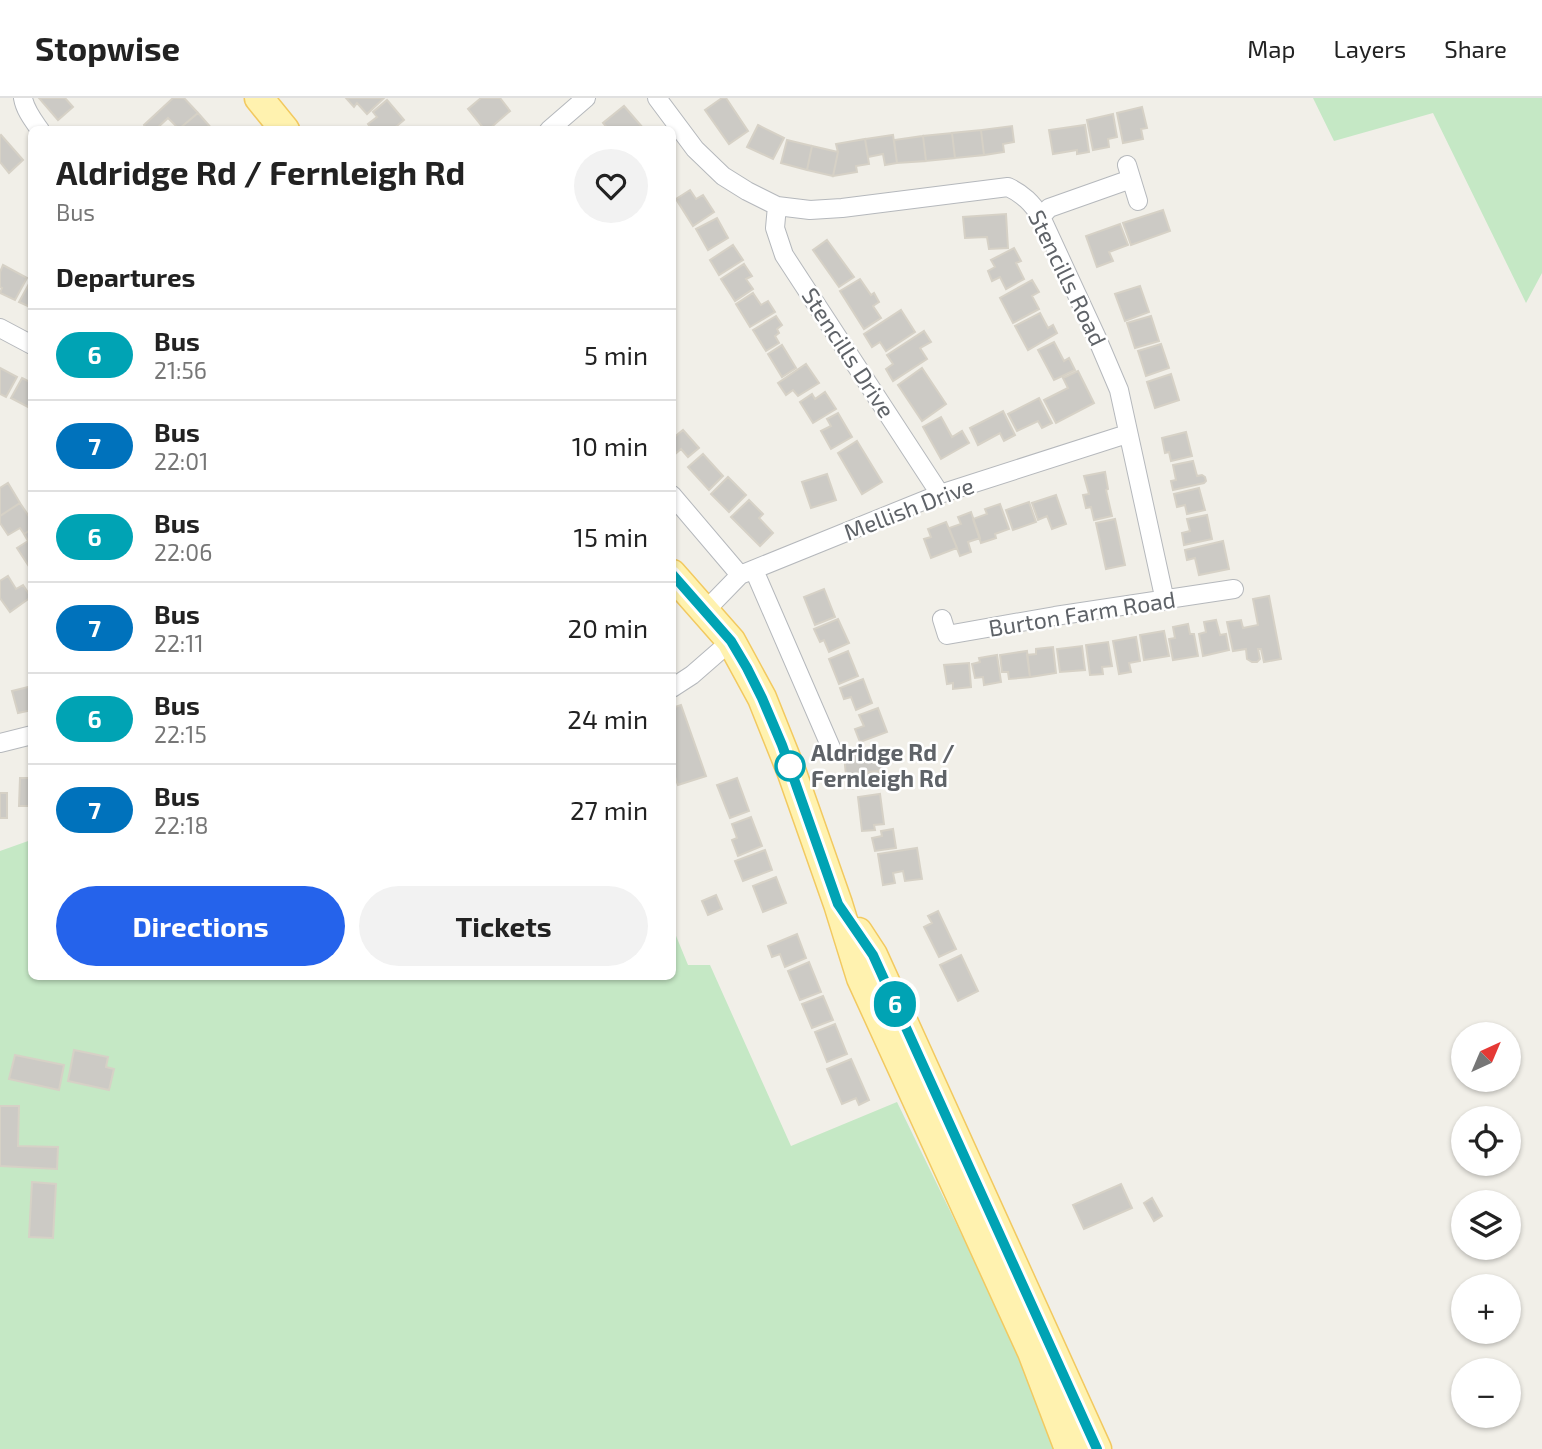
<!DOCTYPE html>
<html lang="en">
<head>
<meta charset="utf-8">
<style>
	:root { --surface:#fff; --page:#f2f2f2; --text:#222; --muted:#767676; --line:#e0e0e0; --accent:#2563eb }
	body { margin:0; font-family:"Exo 2",sans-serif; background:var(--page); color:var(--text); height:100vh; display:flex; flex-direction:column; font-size:26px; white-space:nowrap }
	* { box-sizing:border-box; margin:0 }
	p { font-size:23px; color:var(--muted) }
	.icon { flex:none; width:38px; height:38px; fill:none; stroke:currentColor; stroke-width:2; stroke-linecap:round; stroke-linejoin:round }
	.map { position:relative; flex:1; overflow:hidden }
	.panel { position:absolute; left:28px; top:28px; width:648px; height:854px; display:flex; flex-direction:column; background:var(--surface); border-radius:10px; box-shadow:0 2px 5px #0004 }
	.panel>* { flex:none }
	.badge { padding:0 14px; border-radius:23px; font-size:24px; line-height:46px }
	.needle { width:46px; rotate:44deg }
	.fabs { position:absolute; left:1451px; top:924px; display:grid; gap:14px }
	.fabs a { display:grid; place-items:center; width:70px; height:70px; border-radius:50%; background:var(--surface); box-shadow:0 2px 5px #0004; font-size:35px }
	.map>.badge { position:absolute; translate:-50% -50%; box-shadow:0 0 0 4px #fff }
	h2 { padding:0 28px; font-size:26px; line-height:63px }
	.round { display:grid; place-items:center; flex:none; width:74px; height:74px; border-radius:37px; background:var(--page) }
	.headline { display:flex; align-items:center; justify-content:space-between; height:119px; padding:0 28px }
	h1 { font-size:33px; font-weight:700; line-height:52px }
	.cta { display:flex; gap:14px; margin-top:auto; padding:14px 28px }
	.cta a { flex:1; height:80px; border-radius:42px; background:var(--accent); color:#fff; font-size:28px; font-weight:700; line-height:80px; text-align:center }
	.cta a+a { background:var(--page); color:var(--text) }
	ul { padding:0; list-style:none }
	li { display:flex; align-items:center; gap:21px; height:91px; padding:0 28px; border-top:2px solid var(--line) }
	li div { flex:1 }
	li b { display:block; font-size:26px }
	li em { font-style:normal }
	li .badge { min-width:77px; font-weight:700; text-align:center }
	header { display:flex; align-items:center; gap:42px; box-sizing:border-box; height:98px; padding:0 35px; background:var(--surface); border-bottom:2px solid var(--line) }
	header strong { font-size:33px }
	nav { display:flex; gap:38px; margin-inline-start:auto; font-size:24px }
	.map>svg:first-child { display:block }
	.green { fill:#c5e8c5 }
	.building { fill:#cccac5; stroke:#d6d1c6; stroke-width:2 }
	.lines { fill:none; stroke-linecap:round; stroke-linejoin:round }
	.minor-casing { stroke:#b5b8bc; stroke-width:20 }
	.primary-casing { stroke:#f2c960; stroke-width:31 }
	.minor { stroke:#fff; stroke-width:18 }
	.primary { stroke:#fff2af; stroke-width:28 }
	.line-casing { stroke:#fff; stroke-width:16 }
	.line { stroke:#00a3b4; stroke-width:10 }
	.stop-dot { fill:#fff; stroke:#00a3b4; stroke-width:3.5 }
	.labels { text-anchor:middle; stroke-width:5; stroke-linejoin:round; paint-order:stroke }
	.street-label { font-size:23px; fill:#5f6368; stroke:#fff }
	.stop-label { font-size:23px; font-weight:bold; fill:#5f6368; stroke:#fff; text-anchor:start }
</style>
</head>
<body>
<header>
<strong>Stopwise</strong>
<nav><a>Map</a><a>Layers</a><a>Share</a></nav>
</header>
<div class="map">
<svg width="1542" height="1351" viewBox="0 0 1542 1351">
	<rect width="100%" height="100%" fill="#f1efe8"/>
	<path class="green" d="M1313,0H1542V175L1526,205L1433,15L1334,43Z
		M31,742L32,878H672V828L688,867H710L791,1048L897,1004L1029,1275L1059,1351H0V753Z"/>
	<path class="building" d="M39,0H65L73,9L58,22Z
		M173,0H184L198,15L179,31L168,20L155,32H147L144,27Z
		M346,0H384L367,16L357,5L354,9Z
		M481,0H500L510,13L488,32H485L468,11Z
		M722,0H726L748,33L729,46L705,12Z
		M387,2L404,22L392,32H372L368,26L377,19L373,14Z
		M624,8L643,30L642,32H609L603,25Z
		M1142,9L1147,30L1141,31L1143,41L1123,45L1117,15Z
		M198,15L213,32L179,31Z
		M1113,16L1117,39L1108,41L1109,49L1093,52L1087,22Z
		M758,27L784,40L773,61L747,49Z
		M1085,27L1089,54L1077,56V52L1053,56L1049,32Z
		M1012,28L1014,44L1003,46L1004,54L984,57L981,32Z
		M981,32L984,57L955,60L952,35Z
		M952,35L955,60L926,63L923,38Z
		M1,37L23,62L9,75L0,64V38Z
		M893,37L897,65L885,67L883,56L868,59L865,41Z
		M923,38L926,63L897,65L894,42Z
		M865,41L869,66L856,68L857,74L833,78L838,54L836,46Z
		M787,42L812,48L807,72L781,65Z
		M812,48L838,54L833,78L807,72Z
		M690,92L696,101L703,97L714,114L693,128L676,101Z
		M1163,112L1170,133L1131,147L1123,125Z
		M1006,116L1008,150L989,151L987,139L965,140L963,119Z
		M717,120L728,140L708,152L696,131Z
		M1120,126L1128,147L1109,154L1113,163L1097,169L1086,138Z
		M827,142L854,179L839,189L813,152Z
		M733,147L743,162L719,177L710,162Z
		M1014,150L1021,163L1016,165L1024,181L1006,191L1000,179L992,183L988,173L995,169L991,162Z
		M744,166L752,178L746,181L753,191L735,203L721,181Z
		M3,167L27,180L15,202L0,195L2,190L0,189V174Z
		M860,181L871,197L874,195L879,204L873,208L881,220L864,231L840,193Z
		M1032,182L1039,194L1032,198L1039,211L1013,225L1000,200Z
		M30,184H32V210L19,204Z
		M1140,188L1149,214L1125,223L1115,196Z
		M753,195L761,207L768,203L775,214L750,229L736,206Z
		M901,212L915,234L886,253L880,244L872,249L864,236Z
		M1040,215L1048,230L1053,227L1057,235L1028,252L1015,228Z
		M776,218L782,227L777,231L779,235L775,238L779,245L766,253L753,232Z
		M1151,218L1159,243L1135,250L1127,225Z
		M924,233L931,244L920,250L927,261L893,283L886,271L893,266L887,257Z
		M1054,244L1064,263L1069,260L1075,272L1054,282L1038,252Z
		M1161,246L1169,270L1146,278L1138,253Z
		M782,247L796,270L782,279L768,256Z
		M806,266L819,285L798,298L793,292L786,297L778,285Z
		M0,270L17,279L6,299L0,296Z
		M922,270L946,306L922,323L898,287Z
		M1078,273L1094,305L1056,325L1044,302L1068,290L1063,280Z
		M1171,276L1179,302L1155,310L1147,284Z
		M22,280L32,285V311L11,300Z
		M825,294L836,311L813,325L800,304L812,296L815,301Z
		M1039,300L1052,325L1042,330L1038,323L1017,333L1008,316Z
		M1003,313L1015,337L1004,343L1000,335L978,347L970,330Z
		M838,315L852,339L831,351L821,333L831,328L827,321Z
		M941,319L952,339L962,333L969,345L941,361L923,329Z
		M683,332L699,350L688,359L681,351L674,357L672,354V341Z
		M1186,334L1192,358L1171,363L1169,354L1165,355L1162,340Z
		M857,343L882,384L862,396L838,355Z
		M703,356L723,378L709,392L688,369Z
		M1193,363L1197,378L1202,377L1205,379L1206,383L1204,385L1173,392L1171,383L1176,382L1173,367Z
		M1105,374L1108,391L1106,392L1112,418L1094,422L1091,409L1086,410L1083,397L1089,396L1084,378Z
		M827,376L836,402L811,410L802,384Z
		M728,379L746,397L729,414L711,396Z
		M8,385L20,405L0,418V390Z
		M1199,390L1205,412L1187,416L1185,407L1177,409L1174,396Z
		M1056,397L1066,426L1052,431L1047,418L1038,422L1032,405Z
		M749,402L763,416L759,420L773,435L760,448L731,419Z
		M1029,404L1036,424L1013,432L1006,412Z
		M20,405L32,423V431L24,436L20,430L8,437L0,425V418Z
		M1000,406L1009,431L995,436L996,440L981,445L973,421L987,416L985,411Z
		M971,414L980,440L968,444L971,454L960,458L949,430L961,426L958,419Z
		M1207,417L1212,441L1184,447L1182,435L1190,433L1187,421Z
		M1115,421L1125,467L1106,471L1096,425Z
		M946,424L957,450L931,460L924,441L931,439L928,431Z
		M32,431V469L30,470L17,450L28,443L24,436Z
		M1223,443L1229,471L1199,477L1195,460L1187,462L1185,452Z
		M8,478L16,491L23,487L31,499L10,514L0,500V483Z
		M824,491L835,519L815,527L804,499Z
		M1269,498L1281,561L1264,564L1261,551H1258L1260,561L1257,564H1252L1247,561L1246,551L1233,553L1227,524L1241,522L1243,530L1258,527L1253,501Z
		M838,521L849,545L829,554L824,542L820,544L814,531Z
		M1216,522L1220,537L1226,536L1229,552L1203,558L1199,536L1206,534L1204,524Z
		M1188,526L1190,536H1194L1198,558L1173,562L1169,541L1175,540L1173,529Z
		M1164,533L1169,558L1144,562L1140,537Z
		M1136,539L1140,563L1129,565L1131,574L1119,576L1113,543Z
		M1108,544L1112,568L1102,569L1103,576L1090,577L1086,547Z
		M1082,548L1085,572L1060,574L1057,551Z
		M1053,549L1056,575L1030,579L1027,557L1036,556V551Z
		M848,553L858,578L839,586L829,561Z
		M1027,553L1030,579L1009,581L1008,574H1002L1000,557Z
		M997,557L1001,584L984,587L983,579L975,580L972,566L980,564L979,560Z
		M969,565L971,589L953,591V585L947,586L944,567Z
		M863,581L872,605L856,612L851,599L844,601L840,590Z
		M32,588V612L18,615L12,593Z
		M681,607L706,678L678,687L672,671V610Z
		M878,610L887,634L860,644L855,631L864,628L859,617Z
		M873,655L874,665L881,666L882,670L878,673L846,677L844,658Z
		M878,673L881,676V679L879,681L872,682V689L848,691L846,677Z
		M20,680H32V708H19Z
		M737,680L749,713L730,720L717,687Z
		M0,695H7V720H0Z
		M880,696L884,726L874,727L875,732L862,733L858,699Z
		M751,719L762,748L738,758L732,742L737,740L732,726Z
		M893,731L896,750L875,753L872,740L882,738L881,733Z
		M917,750L922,781L905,783L903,773L893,775L895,785L883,787L878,756Z
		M765,752L772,772L743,783L735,763Z
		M776,779L786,805L763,814L753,788Z
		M716,797L722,811L708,817L702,803Z
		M938,813L956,851L939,859L924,829L932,825L928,818Z
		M797,836L806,860L785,869L780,856L772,859L768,848Z
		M961,857L978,893L958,903L940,867Z
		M809,864L821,894L800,902L788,873Z
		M823,898L833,922L812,930L802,906Z
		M835,926L847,956L827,964L815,934Z
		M74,952L108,959L106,969L114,971L109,992L68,983Z
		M15,957L64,967L59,992L9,981Z
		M851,961L869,1002L859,1007L856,1000L842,1006L827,971Z
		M0,1008H19L18,1048L58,1049L57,1071L0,1068Z
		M32,1084L56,1086L53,1140L29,1139Z
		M1121,1086L1132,1110L1084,1131L1073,1107Z
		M1152,1100L1162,1118L1154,1123L1144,1105Z"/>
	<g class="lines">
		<defs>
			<path id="minor" d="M23,0C25,12 33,22 40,32
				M657,0L695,51L723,78L747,93L777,108L810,112L842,110L1008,89C1023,96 1032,105 1041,119L1096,238L1119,292L1165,503
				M549,32L586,0
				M1127,67L1138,103
				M777,108L775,130L784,157L940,396
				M1041,119L1049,110L1131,81
				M0,230L32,247
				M672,397L740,477
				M754,472L832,652
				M705,513L740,477L940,396L1127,336
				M942,521L947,537L1055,518L1234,491
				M672,590L692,577L731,543
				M0,645L32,637"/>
			<path id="primary" d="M259,0L285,32
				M672,476L731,543L762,600L792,675L838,806L861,880L1032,1254L1069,1351
				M858,834L873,857L1097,1351"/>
		</defs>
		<use href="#minor" class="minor-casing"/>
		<use href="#primary" class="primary-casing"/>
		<use href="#minor" class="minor"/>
		<use href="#primary" class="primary"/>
	</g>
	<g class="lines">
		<defs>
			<path id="line" d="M672,476L731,543L747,570L762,600L782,647L838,806L873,857L1097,1351"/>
		</defs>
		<use href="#line" class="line-casing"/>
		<use href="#line" class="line"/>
	</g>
	<circle class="stop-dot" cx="790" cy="668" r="14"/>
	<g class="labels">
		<g class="street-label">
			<text transform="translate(1067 180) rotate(64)" y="8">Stencills Road</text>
			<text transform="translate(848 255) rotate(57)" y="8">Stencills Drive</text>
			<text transform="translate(909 411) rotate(-21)" y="8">Mellish Drive</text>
			<text transform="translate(1082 516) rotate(-9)" y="8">Burton Farm Road</text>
		</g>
		<g class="stop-label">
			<text x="811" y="663">Aldridge Rd /<tspan x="811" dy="26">Fernleigh Rd</tspan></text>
		</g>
	</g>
</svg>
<div class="fabs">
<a><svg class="needle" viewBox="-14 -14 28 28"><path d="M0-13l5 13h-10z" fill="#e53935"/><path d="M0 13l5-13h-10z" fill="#767676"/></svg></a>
<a><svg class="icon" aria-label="locate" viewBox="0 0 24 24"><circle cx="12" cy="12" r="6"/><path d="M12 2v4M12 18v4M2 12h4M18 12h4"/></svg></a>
<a><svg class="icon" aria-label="layers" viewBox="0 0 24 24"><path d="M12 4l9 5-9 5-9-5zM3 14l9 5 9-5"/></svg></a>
<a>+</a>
<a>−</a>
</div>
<b class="badge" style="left:895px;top:906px;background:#00a3b4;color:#fff">6</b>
<section class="panel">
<div class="headline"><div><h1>Aldridge Rd / Fernleigh Rd</h1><p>Bus</p></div><a class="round"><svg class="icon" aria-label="heart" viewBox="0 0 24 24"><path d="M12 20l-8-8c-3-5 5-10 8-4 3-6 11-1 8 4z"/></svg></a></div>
<h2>Departures</h2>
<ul>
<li><span class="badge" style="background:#00a3b4;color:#fff">6</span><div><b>Bus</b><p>21:56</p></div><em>5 min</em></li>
<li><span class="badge" style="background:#0072bc;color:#fff">7</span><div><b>Bus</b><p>22:01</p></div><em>10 min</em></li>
<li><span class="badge" style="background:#00a3b4;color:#fff">6</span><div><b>Bus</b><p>22:06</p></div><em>15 min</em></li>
<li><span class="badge" style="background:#0072bc;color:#fff">7</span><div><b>Bus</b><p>22:11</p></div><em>20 min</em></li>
<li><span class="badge" style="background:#00a3b4;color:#fff">6</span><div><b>Bus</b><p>22:15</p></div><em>24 min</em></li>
<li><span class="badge" style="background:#0072bc;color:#fff">7</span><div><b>Bus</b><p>22:18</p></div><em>27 min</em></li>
</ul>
<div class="cta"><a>Directions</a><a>Tickets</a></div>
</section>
</div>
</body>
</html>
